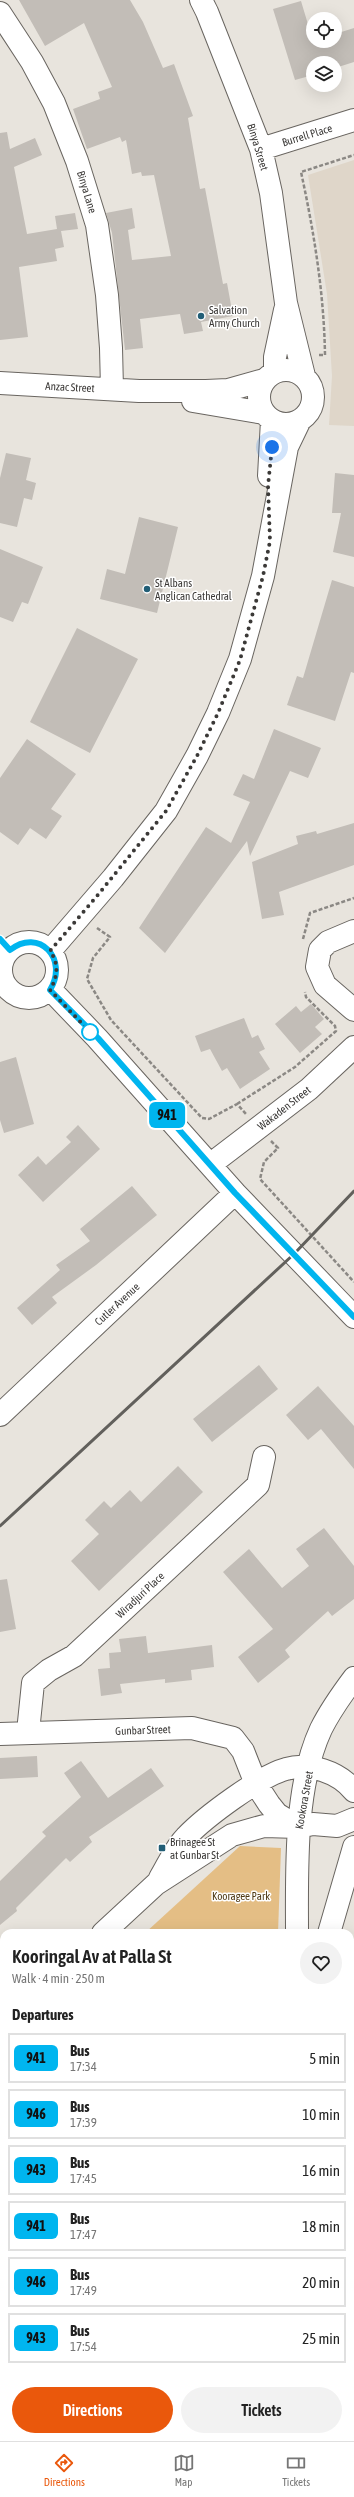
<!DOCTYPE html>
<html lang="en">
<head>
<meta charset="utf-8">
<style>
	:root { --surface:#fff; --page:#f2f2f2; --text:#222; --muted:#767676; --line:#e0e0e0; --accent:#ea580c }
	body { margin:0; font-family:"Asap Condensed",sans-serif; background:var(--page); color:var(--text); height:100vh; display:flex; flex-direction:column; font-size:15px; white-space:nowrap }
	* { box-sizing:border-box; margin:0 }
	p { font-size:13px; color:var(--muted) }
	.icon { flex:none; width:22px; height:22px; fill:none; stroke:currentColor; stroke-width:2; stroke-linecap:round; stroke-linejoin:round }
	.map { position:relative; flex:1; overflow:hidden }
	.details { position:absolute; left:0px; top:1929px; width:354px; height:512px; display:flex; flex-direction:column; background:var(--surface); border-radius:12px 12px 0 0; box-shadow:0 4px 16px #0002 }
	.details>* { flex:none }
	.badge { padding:0 8px; border-radius:6px; font-size:14px; line-height:26px }
	.buttons { position:absolute; left:306px; top:12px; display:grid; gap:8px }
	.buttons a { display:grid; place-items:center; width:36px; height:36px; border-radius:50%; background:var(--surface); box-shadow:0 4px 16px #0002; font-size:20px }
	.you { position:absolute; width:20px; height:20px; margin:-10px; border:3px solid #fff; border-radius:50%; background:#1a73e8; box-shadow:0 0 0 6px #1a73e833 }
	.map>.badge { position:absolute; translate:-50% -50%; box-shadow:0 0 0 2px #fff }
	h2 { padding:0 12px; font-size:15px; line-height:36px }
	.round { display:grid; place-items:center; flex:none; width:42px; height:42px; border-radius:21px; background:var(--page) }
	.head { display:flex; align-items:center; justify-content:space-between; height:68px; padding:0 12px }
	h1 { font-size:19px; font-weight:600; line-height:30px }
	.cta { display:flex; gap:8px; margin-top:auto; padding:8px 12px }
	.cta a { flex:1; height:46px; border-radius:24px; background:var(--accent); color:#fff; font-size:16px; font-weight:600; line-height:46px; text-align:center }
	.cta a+a { background:var(--page); color:var(--text) }
	ul { padding:0; list-style:none }
	li { display:flex; align-items:center; gap:12px; height:50px; margin:0 8px 6px; padding:0 4px; border:2px solid var(--line); border-radius:0px }
	li div { flex:1 }
	li b { display:block; font-size:15px }
	li em { font-style:normal }
	li .badge { min-width:44px; font-weight:700; text-align:center }
	.tabs { display:flex; justify-content:space-around; align-items:center; height:56px; border-top:1px solid var(--line); background:var(--surface); font-size:11px; color:var(--muted) }
	.tabs a { display:grid; justify-items:center; gap:2px }
	.tabs .current { color:var(--accent) }
	.map>svg:first-child { display:block }
	.built { fill:#dfd6c9 }
	.green { fill:#e4be85 }
	.building { fill:#c2bdb7 }
	.lines { fill:none; stroke-linecap:round; stroke-linejoin:round }
	.minor-casing { stroke:#696560; stroke-width:24 }
	.path { stroke:#8b8884; stroke-width:2.5; stroke-dasharray:4 2; stroke-linecap:butt }
	.minor { stroke:#fff; stroke-width:22 }
	.rail { stroke:#62605c; stroke-width:3 }
	.line-casing { stroke:#fff; stroke-width:9 }
	.line { stroke:#00b5ef; stroke-width:6 }
	.walk { stroke:#3b3937; stroke-width:4; stroke-dasharray:0 7.2 }
	.poi-dot { fill:#225e76; stroke:#fff; stroke-width:1.5 }
	.stop-dot { fill:#fff; stroke:#00b5ef; stroke-width:2 }
	.labels { text-anchor:middle; stroke-width:3; stroke-linejoin:round; paint-order:stroke }
	.street-label { font-size:11px; fill:#3b3937; stroke:#fff }
	.poi-label { font-size:11px; fill:#3b3937; stroke:#fff; text-anchor:start }
	.park-label { font-size:11px; fill:#4f3914; stroke:#fff }
</style>
</head>
<body>
<div class="map">
<svg width="354" height="2441" viewBox="0 0 354 2441">
	<rect width="100%" height="100%" fill="#e8e4dd"/>
	<path class="built" d="M354,160V426L329,425L332,376L327,294L308,175Z"/>
	<path class="green" d="M240,1846L281,1848L278,1933H145Z"/>
	<path class="building" d="M19,0H130L143,22L163,68L174,64L193,116L188,118L200,189L205,188L223,284L227,283L233,316L201,322L203,331L184,334L180,314L140,319L143,348L125,350L112,233L106,213L132,208L135,228L128,230L132,260L171,256L154,175L142,176L141,172L132,174L126,140L122,142L120,137L87,149L73,109L100,99L98,92L112,87L84,23L45,46Z
		M301,1L313,41H335V34L354,28V62L335,68V63H313V75L295,80L273,9Z
		M7,132L10,149L35,138L42,155L14,167L27,234L57,229L55,216L75,213L78,229L61,231L64,247L55,249L57,261L19,267L28,337L0,340V133Z
		M6,453L31,458L26,480L36,483L32,500L24,498L17,527L0,523V478Z
		M335,473L354,475V557L333,552L341,513H332Z
		M139,517L178,527L157,613L100,599L107,569L125,574Z
		M0,549L43,567L28,604L22,602L13,622L0,617Z
		M332,580L354,587V673L351,672L335,721L287,705L297,676L303,678Z
		M77,628L138,659L90,753L30,722Z
		M274,729L321,748L308,778L290,771L250,856L247,841L165,953L139,928L206,827L231,843L250,802L233,795L243,774L254,779Z
		M27,739L76,774L51,809L62,816L46,839L30,828L18,845L0,832V778Z
		M354,823V865L279,892L284,915L262,919L252,862L298,844L296,836L316,831L317,834Z
		M311,1004L324,1019L315,1027L322,1034L300,1053L275,1024L296,1006L301,1012Z
		M244,1018L252,1038L258,1035L265,1049L259,1052L270,1069L240,1089L227,1068L222,1071L210,1049L201,1052L195,1036Z
		M16,1057L34,1124L4,1133L0,1120V1062Z
		M78,1125L100,1149L43,1202L18,1175L38,1156L46,1165L71,1142L66,1137Z
		M132,1186L157,1215L96,1265L52,1297L57,1303L32,1325L17,1308L60,1270L56,1265L90,1241L80,1229Z
		M259,1365L278,1389L212,1442L193,1419Z
		M318,1386L354,1426V1469L321,1429L308,1440L286,1415Z
		M178,1466L203,1492L99,1591L71,1561L99,1534L85,1520L104,1501L111,1508L130,1490L141,1502Z
		M324,1528L354,1566V1599L332,1616L328,1611L285,1650L290,1657L258,1683L238,1657L273,1629L223,1572L249,1549L282,1588L309,1566L296,1549Z
		M7,1579L16,1629L0,1632V1580Z
		M146,1636L148,1653L212,1645L214,1667L191,1670L192,1680L165,1683V1679L120,1684L122,1693L101,1696L98,1669L110,1668L109,1653L121,1652L119,1639Z
		M37,1756L38,1777L0,1779V1758Z
		M81,1761L108,1798L151,1768L164,1786L89,1837L92,1842L70,1862L66,1858L16,1908L17,1911L0,1925V1881L46,1836L42,1832L81,1797L64,1773Z"/>
	<g class="lines">
		<defs>
			<path id="minor" d="M201,0L207,12L261,149L271,193L286,303L304,376
				M0,13L32,62L54,103L77,161L97,225L107,295L111,348L112,389
				M261,149L354,120
				M259 397a27 27 0 1 1 54 0a27 27 0 1 1-54 0Z
				M275,372V357L285,310
				M0,383L139,391H206L228,390L264,380
				M193,401L264,413
				M269,476L272,420
				M354,931L328,942L320,950L317,967L325,985L354,1010
				M1 970a28 28 0 1 1 56 0a28 28 0 1 1-56 0Z
				M50,951L113,878L166,811L197,756L218,713L240,659L263,576L287,447L300,420
				M50,989L97,1038L235,1193L354,1317
				M211,1164L309,1089L354,1047
				M0,1415L235,1193
				M31,1733L29,1722L33,1683L49,1670L74,1656L258,1485L264,1457
				M0,1734L192,1728L233,1738L243,1751L256,1784L269,1804L277,1814L298,1827
				M160,1878C168,1865 175,1848 186,1837C205,1817 260,1776 286,1769C309,1762 339,1772 354,1791
				M103,1933L156,1884L232,1835L264,1826L298,1827L313,1824L337,1826L354,1819
				M297,1933C297,1870 294,1787 321,1729C330,1711 342,1694 354,1678
				M329,1933L354,1847
				M0,2030L4,2026
				M350,2099H354
				M350,2424L354,2435
				M0,2427L4,2423"/>
		</defs>
		<use href="#minor" class="minor-casing"/>
		<path class="path" d="M319,355H325C324,293 314,232 301,172L354,155
			M97,928L110,937L93,958L87,979L111,1020L202,1118L209,1119L237,1104L246,1114
			M303,939L310,913L354,898
			M237,1104L295,1067L336,1031L335,1026L306,997L305,992
			M271,1141L278,1148L264,1162L260,1179L354,1282"/>
		<use href="#minor" class="minor"/>
		<path class="rail" d="M0,1526L294,1254L354,1191"/>
	</g>
	<g class="lines">
		<defs>
			<path id="line" d="M0,939L10,950C39,927 69,959 50,990L98,1038L235,1193L354,1317"/>
		</defs>
		<use href="#line" class="line-casing"/>
		<use href="#line" class="line"/>
		<path class="walk" d="M90,1032L50,990C58,976 59,964 50,951L97,896L166,811L197,756L218,713L240,660L263,576L270,541L268,486L272,447"/>
	</g>
	<g class="poi-dot">
		<circle cx="201" cy="316" r="4"/>
		<circle cx="147" cy="589" r="4"/>
		<rect x="158" y="1844" width="8" height="8" rx="2"/>
	</g>
	<circle class="stop-dot" cx="90" cy="1032" r="8"/>
	<g class="labels">
		<g class="street-label">
			<text transform="translate(307 135) rotate(-17)" y="4">Burrell Place</text>
			<text transform="translate(258 147) rotate(73)" y="4">Binya Street</text>
			<text transform="translate(87 192) rotate(73)" y="4">Binya Lane</text>
			<text transform="translate(70 387) rotate(3)" y="4">Anzac Street</text>
			<text transform="translate(284 1108) rotate(-38)" y="4">Wakaden Street</text>
			<text transform="translate(117 1304) rotate(-43)" y="4">Cutler Avenue</text>
			<text transform="translate(140 1595) rotate(-43)" y="4">Wiradjuri Place</text>
			<text transform="translate(143 1730) rotate(-2)" y="4">Gunbar Street</text>
			<text transform="translate(304 1800) rotate(-80)" y="4">Kookora Street</text>
		</g>
		<g class="poi-label">
			<text x="209" y="314">Salvation<tspan x="209" dy="13">Army Church</tspan></text>
			<text x="155" y="587">St Albans<tspan x="155" dy="13">Anglican Cathedral</tspan></text>
			<text x="170" y="1846">Brinagee St<tspan x="170" dy="13">at Gunbar St</tspan></text>
		</g>
		<g class="park-label">
			<text x="241" y="1900">Kooragee Park</text>
		</g>
	</g>
</svg>
<div class="buttons">
<a><svg class="icon" aria-label="locate" viewBox="0 0 24 24"><circle cx="12" cy="12" r="6"/><path d="M12 2v4M12 18v4M2 12h4M18 12h4"/></svg></a>
<a><svg class="icon" aria-label="layers" viewBox="0 0 24 24"><path d="M12 4l9 5-9 5-9-5zM3 14l9 5 9-5"/></svg></a>
</div>
<div class="you" style="left:272px;top:447px"></div>
<b class="badge" style="left:167px;top:1115px;background:#00b5ef;color:#111">941</b>
<section class="details">
<div class="head"><div><h1>Kooringal Av at Palla St</h1><p>Walk · 4 min · 250 m</p></div><a class="round"><svg class="icon" aria-label="heart" viewBox="0 0 24 24"><path d="M12 20l-8-8c-3-5 5-10 8-4 3-6 11-1 8 4z"/></svg></a></div>
<h2>Departures</h2>
<ul>
<li><span class="badge" style="background:#00b5ef;color:#111">941</span><div><b>Bus</b><p>17:34</p></div><em>5 min</em></li>
<li><span class="badge" style="background:#00b5ef;color:#111">946</span><div><b>Bus</b><p>17:39</p></div><em>10 min</em></li>
<li><span class="badge" style="background:#00b5ef;color:#111">943</span><div><b>Bus</b><p>17:45</p></div><em>16 min</em></li>
<li><span class="badge" style="background:#00b5ef;color:#111">941</span><div><b>Bus</b><p>17:47</p></div><em>18 min</em></li>
<li><span class="badge" style="background:#00b5ef;color:#111">946</span><div><b>Bus</b><p>17:49</p></div><em>20 min</em></li>
<li><span class="badge" style="background:#00b5ef;color:#111">943</span><div><b>Bus</b><p>17:54</p></div><em>25 min</em></li>
</ul>
<div class="cta"><a>Directions</a><a>Tickets</a></div>
</section>
</div>
<nav class="tabs">
<a class="current"><svg class="icon" aria-label="directions" viewBox="0 0 24 24"><path d="M12 3l9 9-9 9-9-9zM9 14v-3h6M13 9l2 2-2 2"/></svg>Directions</a>
<a><svg class="icon" aria-label="map" viewBox="0 0 24 24"><path d="M3 6l6-2 6 2 6-2v14l-6 2-6-2-6 2zM9 4v14M15 6v14"/></svg>Map</a>
<a><svg class="icon" aria-label="tickets" viewBox="0 0 24 24"><path d="M3 7h18v10H3zM15 7v10"/></svg>Tickets</a>
</nav>
</body>
</html>
